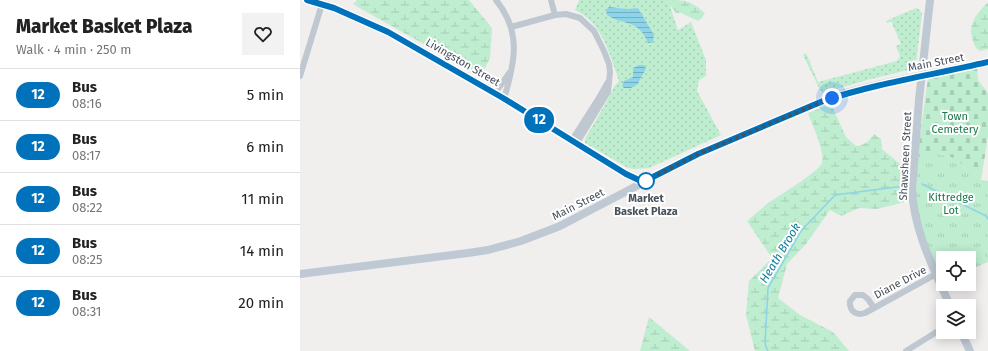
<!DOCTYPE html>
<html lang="en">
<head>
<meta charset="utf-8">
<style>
	:root { --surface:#fff; --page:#f2f2f2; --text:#222; --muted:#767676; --line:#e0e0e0 }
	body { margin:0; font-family:"Fira Sans",sans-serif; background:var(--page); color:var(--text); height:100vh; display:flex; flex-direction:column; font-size:15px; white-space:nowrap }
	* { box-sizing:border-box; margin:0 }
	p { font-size:13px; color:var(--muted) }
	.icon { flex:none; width:22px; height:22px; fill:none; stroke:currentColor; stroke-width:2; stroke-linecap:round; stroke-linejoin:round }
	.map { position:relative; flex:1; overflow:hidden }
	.details { display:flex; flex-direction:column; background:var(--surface); width:300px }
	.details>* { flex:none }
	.badge { padding:0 8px; border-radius:13px; font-size:14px; line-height:26px }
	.tools { position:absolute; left:636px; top:251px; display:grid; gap:8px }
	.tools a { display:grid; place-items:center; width:40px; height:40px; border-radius:0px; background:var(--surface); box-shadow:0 2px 10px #0003; font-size:20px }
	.you { position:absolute; width:20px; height:20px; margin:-10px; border:3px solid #fff; border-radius:50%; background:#1a73e8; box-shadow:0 0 0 6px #1a73e833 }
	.map>.badge { position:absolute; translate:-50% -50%; box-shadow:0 0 0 2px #fff }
	.round { display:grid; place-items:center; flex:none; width:42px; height:42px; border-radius:0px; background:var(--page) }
	.summary { display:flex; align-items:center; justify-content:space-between; height:68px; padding:0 16px }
	h1 { font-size:19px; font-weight:800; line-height:30px }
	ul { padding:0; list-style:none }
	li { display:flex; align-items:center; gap:12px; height:52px; padding:0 16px; border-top:1px solid var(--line) }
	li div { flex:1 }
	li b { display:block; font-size:15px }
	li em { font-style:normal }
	li .badge { min-width:44px; font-weight:700; text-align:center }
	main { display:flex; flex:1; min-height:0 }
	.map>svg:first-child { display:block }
	.grass { fill:url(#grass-dots) }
	.wetland { fill:url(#wetland-marsh) }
	.cemetery { fill:url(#cemetery-stones) }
	.park { fill:url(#park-tufts) }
	.water { fill:url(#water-rules) }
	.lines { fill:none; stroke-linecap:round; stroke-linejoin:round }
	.stream { stroke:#8dd4e8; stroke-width:1.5 }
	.street { stroke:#bfc8d0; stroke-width:6 }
	.secondary { stroke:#bfc9d4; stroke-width:8 }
	.line-casing { stroke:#fff; stroke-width:9 }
	.line { stroke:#0072bc; stroke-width:6 }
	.walk { stroke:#47515b; stroke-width:4; stroke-dasharray:0 7.2 }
	.stop-dot { fill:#fff; stroke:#0072bc; stroke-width:2 }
	.labels { text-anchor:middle; stroke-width:4; stroke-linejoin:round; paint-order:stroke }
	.street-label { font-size:11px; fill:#47515b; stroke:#fff }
	.park-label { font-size:11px; fill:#1a794b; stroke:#fff }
	.stop-label { font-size:11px; font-weight:bold; fill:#47515b; stroke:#fff }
	.water-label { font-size:12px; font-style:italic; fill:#127d9c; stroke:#fff }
</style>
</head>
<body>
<main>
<section class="details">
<div class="summary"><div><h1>Market Basket Plaza</h1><p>Walk · 4 min · 250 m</p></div><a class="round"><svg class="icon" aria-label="heart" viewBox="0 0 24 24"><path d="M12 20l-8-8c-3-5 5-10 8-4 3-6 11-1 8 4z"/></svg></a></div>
<ul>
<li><span class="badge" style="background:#0072bc;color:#fff">12</span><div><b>Bus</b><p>08:16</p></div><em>5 min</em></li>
<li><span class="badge" style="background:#0072bc;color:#fff">12</span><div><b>Bus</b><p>08:17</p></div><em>6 min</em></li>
<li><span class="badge" style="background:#0072bc;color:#fff">12</span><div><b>Bus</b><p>08:22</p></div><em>11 min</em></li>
<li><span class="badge" style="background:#0072bc;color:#fff">12</span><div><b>Bus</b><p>08:25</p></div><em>14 min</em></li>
<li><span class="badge" style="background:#0072bc;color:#fff">12</span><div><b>Bus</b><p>08:31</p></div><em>20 min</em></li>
</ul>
</section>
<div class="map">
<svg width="688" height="351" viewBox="0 0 688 351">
	<defs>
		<pattern id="grass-dots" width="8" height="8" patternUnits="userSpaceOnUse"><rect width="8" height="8" fill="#beedd0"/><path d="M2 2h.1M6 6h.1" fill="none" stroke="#a5cdb5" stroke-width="1.8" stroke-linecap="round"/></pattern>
		<pattern id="wetland-marsh" width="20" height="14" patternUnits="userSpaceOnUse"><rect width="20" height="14" fill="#beedd0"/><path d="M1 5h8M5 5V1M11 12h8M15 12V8" fill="none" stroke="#a5cdb5"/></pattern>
		<pattern id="cemetery-stones" width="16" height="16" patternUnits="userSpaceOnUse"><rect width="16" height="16" fill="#beedd0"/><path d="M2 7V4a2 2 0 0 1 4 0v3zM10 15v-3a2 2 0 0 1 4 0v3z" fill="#a5cdb5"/></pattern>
		<pattern id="park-tufts" width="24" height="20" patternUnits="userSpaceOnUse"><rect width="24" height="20" fill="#beedd0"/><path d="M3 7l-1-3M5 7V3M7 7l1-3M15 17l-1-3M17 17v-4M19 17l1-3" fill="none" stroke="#a5cdb5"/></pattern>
		<pattern id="water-rules" width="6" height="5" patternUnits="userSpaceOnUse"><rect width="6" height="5" fill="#8dd4e8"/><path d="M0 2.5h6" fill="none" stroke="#75aebf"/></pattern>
	</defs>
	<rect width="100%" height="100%" fill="#f1eeee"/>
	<path class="grass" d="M279,0H368L378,30L391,22L406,60V76L399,80L397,91L421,135L349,168L335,169L328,168L285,143V139L307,101L314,87L319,81C310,55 302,22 275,10Z
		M616,8L620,10L622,14L616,63L613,67L608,70L567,80L523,93L520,90L503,55L506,53L518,82L597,61L600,56L596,46L601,44L591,21L587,23L586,21Z"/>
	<path class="wetland" d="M57,0H169L192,28L190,58L181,76L63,10L53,4Z
		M366,0C385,0 390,0 405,13L402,18L398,21L381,13H376Z
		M688,2V49L680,51C674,47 674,44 672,38C668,22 678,13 688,2Z
		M531,104L546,137L556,146C564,146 570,140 574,134L581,139L582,149L606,169L605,202L577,209L559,208L541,216L530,210L506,244L487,264L478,298L500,315L533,332L549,351H455L446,315L449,281L472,258L447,221C454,215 461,209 468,203C477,197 520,171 522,163C525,150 512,125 508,113Z
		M349,317L390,351H340Z"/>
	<path class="cemetery" d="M677,67L678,80L688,93V137L681,180L654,158L618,151L628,78Z"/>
	<path class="park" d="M616,150L654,158L681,180L688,181V262L669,270V258H643V278L618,232L612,186Z"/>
	<path class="water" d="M309,7L327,9L338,8L354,35L353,42L348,43C338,18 323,26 307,15L306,10Z
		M339,65H344L346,69L340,79L338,84L331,88H324L322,86L324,81L333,77V68Z"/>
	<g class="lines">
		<path class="stream" d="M622,184L686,216L688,219
			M468,351L465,344L468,288L501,231L535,195L604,186"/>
		<path class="street" d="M196,0C222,32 215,62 204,99
			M251,0L255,15
			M211,27L255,15L266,14L280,18L294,31L304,51L309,64L310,72L308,92L277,143
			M0,76L22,4
			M195,93L210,72
			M272,140L300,96L308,82
			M574,308L568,299L563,295H555L550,301C549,311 556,316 565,313L636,274
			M606,351L643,328"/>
		<path class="secondary" d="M7,0L34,8L88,32L203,98L326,174L343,183
			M630,0L619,100L612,190C614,231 634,269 650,306
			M0,274L168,253L188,250L221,241L260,226L398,154L520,102L542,94L586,83L688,62
			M661,332L670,351"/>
	</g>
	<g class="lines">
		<defs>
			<path id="line" d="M7,0L34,8L88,32L203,98L326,174L343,182L398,154L523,101C577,83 633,75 688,62"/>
		</defs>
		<use href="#line" class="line-casing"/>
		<use href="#line" class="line"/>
		<path class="walk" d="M346,181L398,154L532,98"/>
	</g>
	<circle class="stop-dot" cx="346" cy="181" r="8"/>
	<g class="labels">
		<g class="street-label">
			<text transform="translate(163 62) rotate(30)" y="4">Livingston Street</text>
			<text transform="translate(636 62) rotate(-11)" y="4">Main Street</text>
			<text transform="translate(605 156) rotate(-87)" y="4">Shawsheen Street</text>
			<text transform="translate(278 204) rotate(-27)" y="4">Main Street</text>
			<text transform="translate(600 282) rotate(-28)" y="4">Diane Drive</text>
		</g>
		<g class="park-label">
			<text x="655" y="120">Town<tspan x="655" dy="13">Cemetery</tspan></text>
			<text x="651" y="201">Kittredge<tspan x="651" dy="13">Lot</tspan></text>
		</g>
		<g class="stop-label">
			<text x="346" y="202">Market<tspan x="346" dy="13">Basket Plaza</tspan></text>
		</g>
		<g class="water-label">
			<text transform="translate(480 253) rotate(-59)" y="4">Heath Brook</text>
		</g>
	</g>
</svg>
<div class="tools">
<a><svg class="icon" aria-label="locate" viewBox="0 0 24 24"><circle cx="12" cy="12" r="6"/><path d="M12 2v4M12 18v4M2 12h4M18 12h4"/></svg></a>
<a><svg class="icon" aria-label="layers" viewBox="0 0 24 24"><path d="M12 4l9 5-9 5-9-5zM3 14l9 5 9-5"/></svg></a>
</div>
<div class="you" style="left:532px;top:98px"></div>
<b class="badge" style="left:239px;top:120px;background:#0072bc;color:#fff">12</b>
</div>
</main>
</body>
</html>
